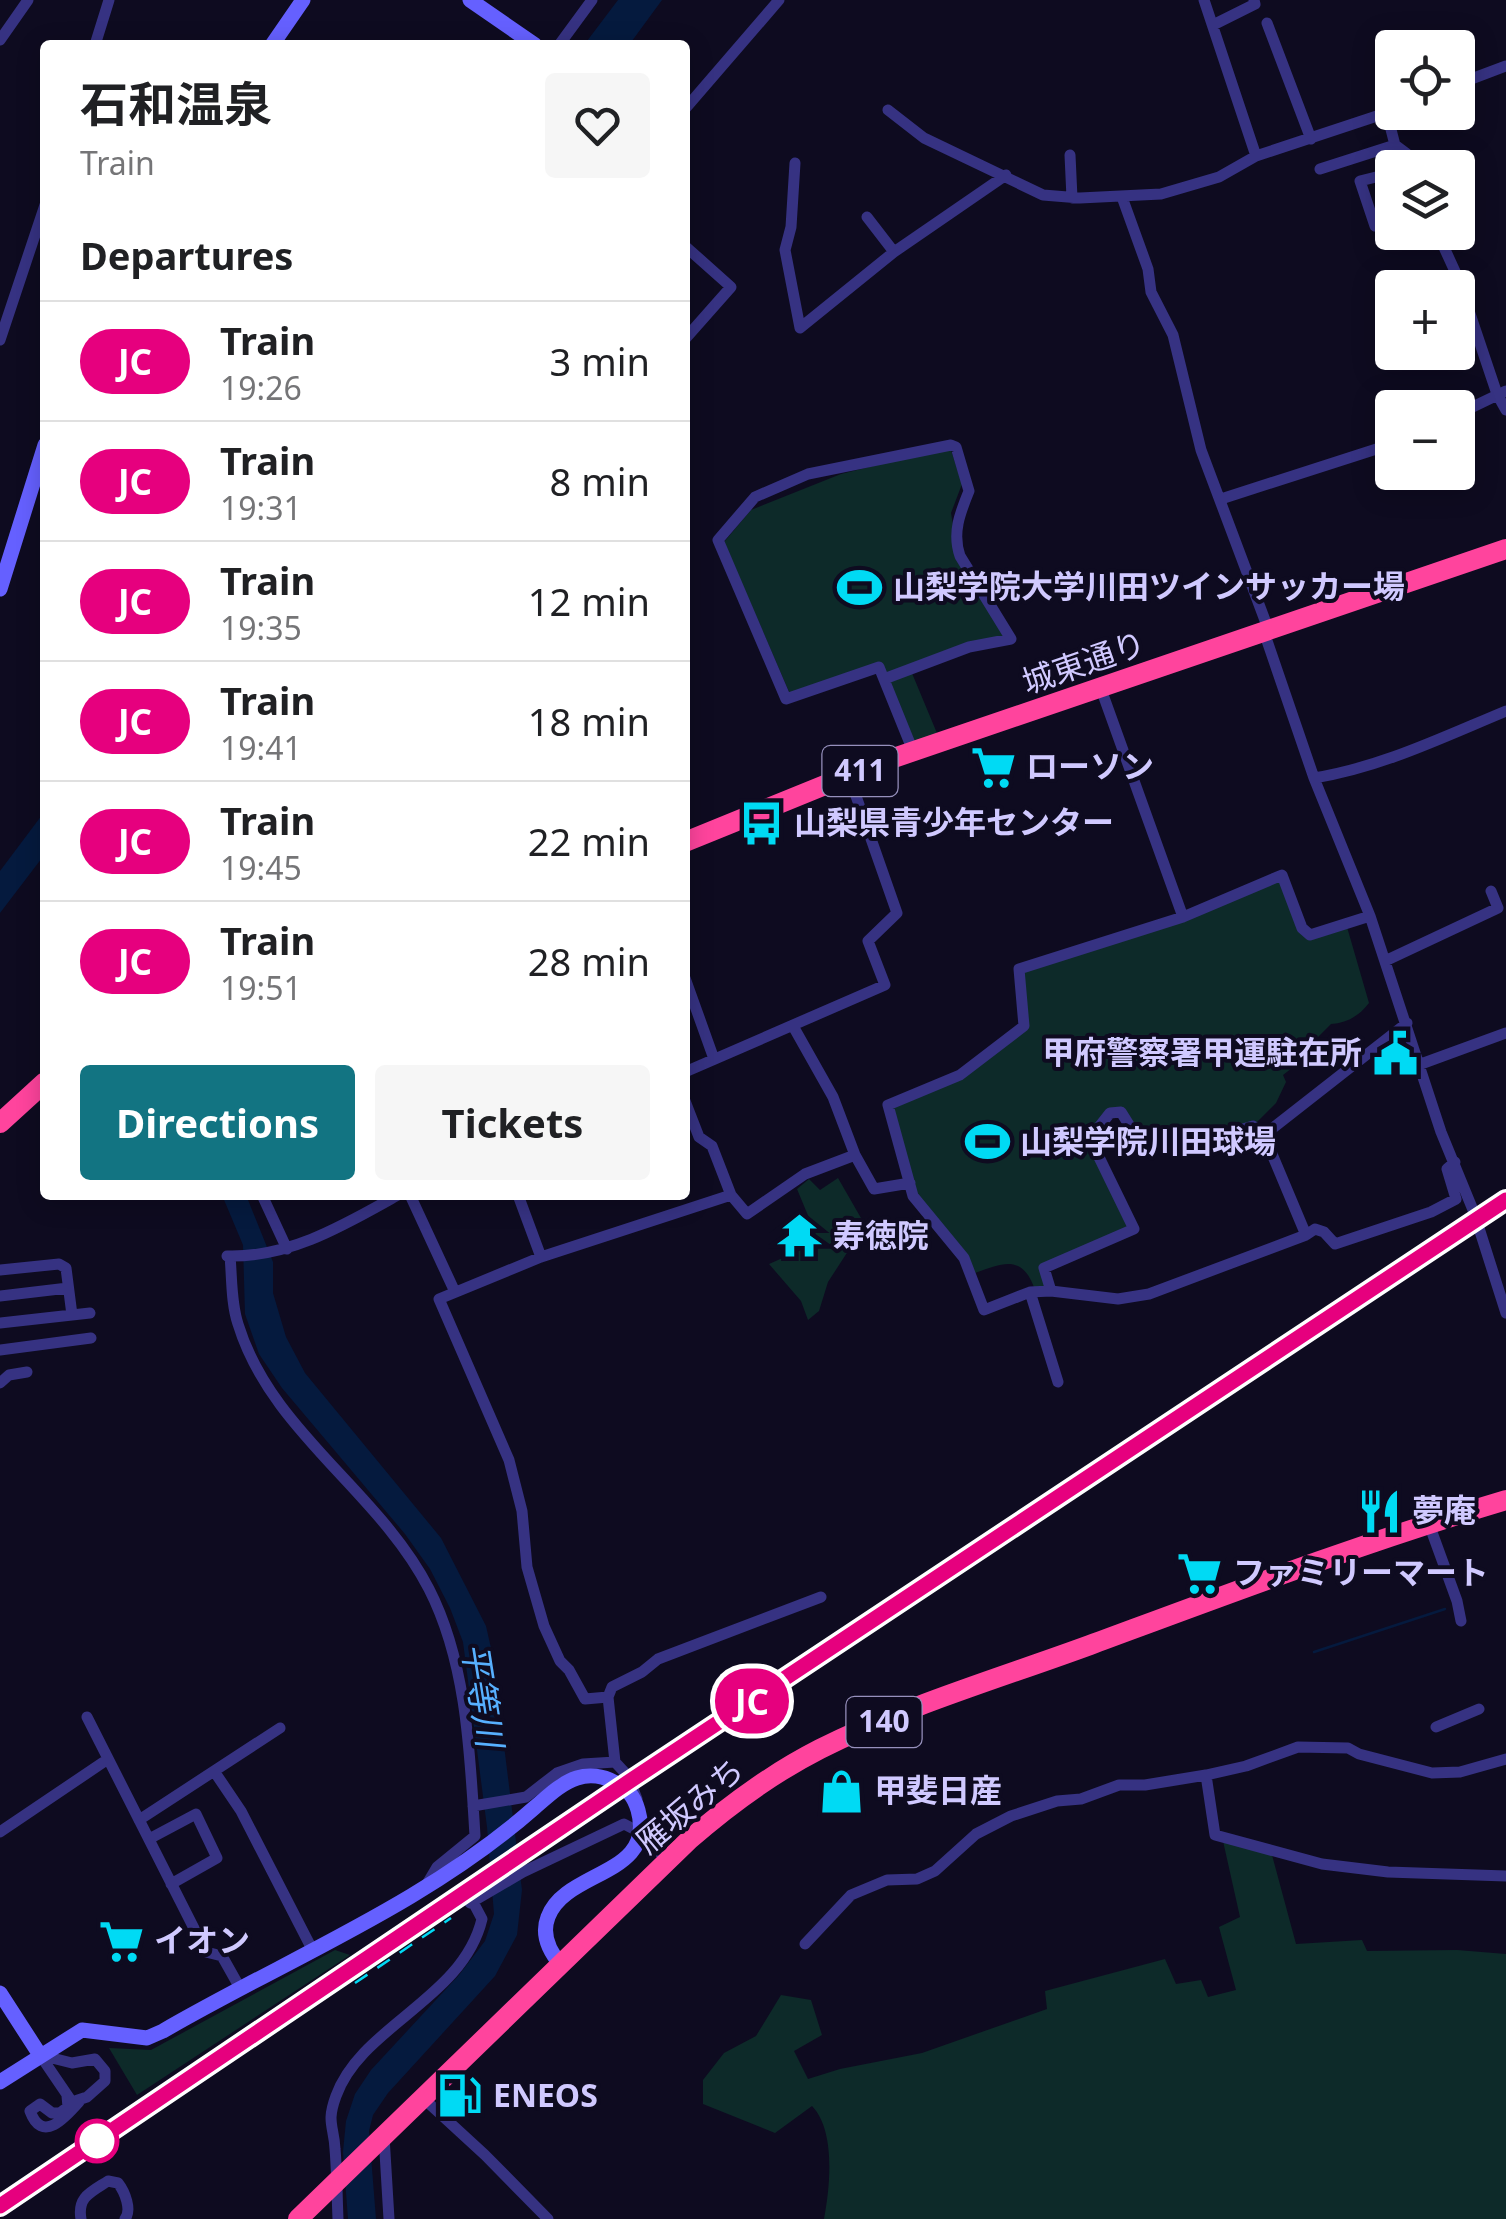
<!DOCTYPE html>
<html lang="en">
<head>
<meta charset="utf-8">
<style>
	:root { --surface:#fff; --page:#f6f6f6; --text:#202124; --muted:#757577; --line:#e0e0e0; --accent:#127482 }
	body { margin:0; font-family:"Noto Sans","Noto Sans JP",sans-serif; background:var(--page); color:var(--text); height:100vh; display:flex; flex-direction:column; font-size:38px; white-space:nowrap }
	* { box-sizing:border-box; margin:0 }
	p { font-size:32px; color:var(--muted) }
	.icon { flex:none; width:55px; height:55px; fill:none; stroke:currentColor; stroke-width:2; stroke-linecap:round; stroke-linejoin:round }
	.map { position:relative; flex:1; overflow:hidden }
	.details { position:absolute; left:40px; top:40px; width:650px; height:1160px; display:flex; flex-direction:column; background:var(--surface); border-radius:10px; box-shadow:0 5px 25px #0003 }
	.details>* { flex:none }
	.badge { padding:0 20px; border-radius:32px; font-size:35px; line-height:65px }
	.buttons { position:absolute; left:1375px; top:30px; display:grid; gap:20px }
	.buttons a { display:grid; place-items:center; width:100px; height:100px; border-radius:10px; background:var(--surface); box-shadow:0 5px 25px #0003; font-size:50px }
	.map>.badge { position:absolute; translate:-50% -50%; box-shadow:0 0 0 5px #fff }
	h2 { padding:0 40px; font-size:38px; line-height:90px }
	.round { display:grid; place-items:center; flex:none; width:105px; height:105px; border-radius:10px; background:var(--page) }
	.overview { display:flex; align-items:center; justify-content:space-between; height:170px; padding:0 40px }
	h1 { font-size:48px; font-weight:700; line-height:75px }
	.action { display:flex; gap:20px; margin-top:auto; padding:20px 40px }
	.action a { flex:1; height:115px; border-radius:10px; background:var(--accent); color:#fff; font-size:40px; font-weight:700; line-height:115px; text-align:center }
	.action a+a { background:var(--page); color:var(--text) }
	ul { padding:0; list-style:none }
	li { display:flex; align-items:center; gap:30px; height:120px; padding:0 40px; border-top:2px solid var(--line) }
	li div { flex:1 }
	li b { display:block; font-size:38px }
	li em { font-style:normal }
	li .badge { min-width:110px; font-weight:700; text-align:center }
	.map>svg:first-child { display:block }
	.green { fill:#0d2a29 }
	.water { fill:#051a3e }
	.lines { fill:none; stroke-linecap:round; stroke-linejoin:round }
	.stream { stroke:#051a3e; stroke-width:2.5 }
	.street { stroke:#363282; stroke-width:11 }
	.secondary { stroke:#6560ff; stroke-width:15 }
	.highway { stroke:#ff449d; stroke-width:20 }
	.rail { stroke:#00daf4; stroke-width:2.5; stroke-dasharray:15 12; stroke-linecap:butt }
	.line-casing { stroke:#fff; stroke-width:22 }
	.line { stroke:#e6007e; stroke-width:15 }
	.stop-dot { fill:#fff; stroke:#e6007e; stroke-width:5 }
	.labels { text-anchor:middle; stroke-width:8; stroke-linejoin:round; paint-order:stroke }
	.shield { fill:#0e0b20; stroke:#9690bc; stroke-width:2.5 }
	.shield-label { font-size:30px; font-weight:bold; fill:#d0c9ff }
	.poi-label { font-size:32px; font-weight:bold; fill:#d0c9ff; stroke:#0e0b20; text-anchor:start }
	.street-label { font-size:32px; fill:#d0c9ff; stroke:#0e0b20 }
	.water-label { font-size:35px; font-style:italic; fill:#57b0ff; stroke:#0e0b20 }
</style>
</head>
<body>
<div class="map">
<svg width="1506" height="2219" viewBox="0 0 1506 2219">
	<rect width="100%" height="100%" fill="#0e0b20"/>
	<path class="green" d="M950,447L962,484L951,513L954,531L952,543L1004,636L909,666L939,738L914,746L880,663L790,694L724,542L751,510L841,474Z
		M1282,875L1301,933L1347,927L1369,1003C1359,1016 1347,1023 1331,1024L1313,1042L1305,1058L1283,1075L1286,1082L1276,1103L1253,1126L1220,1136L1175,1132L1149,1147L1121,1112L1110,1113L1088,1141L1134,1229L1045,1268L1051,1291L1035,1290C1022,1252 1001,1264 972,1274L913,1196L888,1105L936,1086L1023,1026L1019,969L1183,917Z
		M838,1178L865,1225L828,1282L819,1311L808,1320L801,1301L769,1264L819,1242L797,1189L809,1179L820,1190Z
		M1223,1841L1272,1855L1296,1944L1362,1940L1367,1951L1457,1950L1506,1954V2219H824C830,2187 836,2131 812,2106L775,2133L703,2104V2080L724,2053L756,2036L781,1995L811,2000L822,2035L794,2051L808,2079L840,2069L922,2053L1047,2009L1045,1991L1165,1959L1176,1984L1201,1980L1208,1997L1236,1990L1219,1927L1240,1917Z
		M335,1950L350,1955L137,2095L109,2048L151,2050Z"/>
	<path class="water" d="M618,0H662L629,45H584Z
		M45,811V854L0,913V871Z
		M222,1195H246L273,1262V1293L286,1337L305,1373L441,1538L486,1626L493,1657L522,1890L517,1935L495,1976L388,2093L373,2115L369,2131L376,2219H348L343,2152L346,2121L355,2094L371,2070L459,1975L485,1941L494,1914L487,1827L463,1642L450,1608L430,1569L405,1534L282,1388L259,1354L245,1314L243,1245Z"/>
	<g class="lines">
		<path class="stream" d="M1314,1652L1445,1609"/>
		<path class="street" d="M1204,0L1256,156
			M1267,23L1311,139
			M1213,25L1255,4L1254,0
			M0,40L28,0
			M95,45L109,0
			M559,45L592,0
			M1458,84L1506,66
			M685,109L779,0
			M888,110L924,138L1043,195L1080,198L1161,194L1219,177L1256,156L1392,111
			M1387,114L1395,145L1407,154L1412,168
			M1070,155L1072,198
			M795,163L791,227L785,250L800,328L894,252L1006,175
			M1320,169L1395,145
			M1392,173L1360,181L1375,226L1392,220
			M1122,197L1148,269L1151,292L1173,335L1201,450L1266,623L1264,632L1314,778C1382,767 1443,737 1506,711
			M867,217L894,252
			M1437,232L1458,278L1497,394L1506,410
			M685,246L731,287L685,339
			M0,340L45,205
			M1458,414L1506,391
			M1221,499L1392,444
			M884,679L969,647L1011,639L960,556C952,533 960,513 969,491L956,447L951,445L808,474L755,497L718,540L786,699L879,667L913,751
			M1101,689L1183,917
			M1314,778L1370,916
			M1385,961L1498,908L1491,891
			M685,978L714,1059
			M1407,1023L1264,1135L1306,1235L1149,1294L1118,1299L1051,1291L1030,1292L984,1310L964,1258L913,1196L888,1105L960,1075L1024,1026L1019,969L1183,917L1282,875L1302,928L1310,935L1370,916L1441,1132L1473,1210
			M793,1026L833,1097L855,1155
			M1421,1064L1506,1033
			M685,1072L885,985L868,941L897,913L849,776
			M685,1101L699,1137L712,1146L731,1195
			M262,1195L287,1249
			M410,1195L455,1292
			M518,1195L541,1257
			M1478,1225L1506,1313
			M1306,1235L1315,1229L1324,1232L1335,1244L1431,1212L1456,1199L1447,1169L1455,1162
			M227,1256C290,1258 346,1224 398,1195
			M230,1256C232,1278 231,1303 238,1324C271,1432 379,1491 429,1589C467,1663 470,1755 475,1836L437,1867L424,1889
			M0,1270L59,1264L66,1268L72,1315
			M1051,1291L1044,1268L1134,1229L1096,1151L1088,1141L1110,1113L1121,1112L1141,1144L1149,1147L1175,1132L1220,1136L1253,1126L1264,1135
			M1030,1292L1058,1382
			M0,1296L68,1288
			M0,1323L90,1313
			M0,1350L91,1338
			M0,1383L9,1375L27,1372
			M1429,1524L1457,1601L1461,1621
			M608,1697L585,1699L569,1670L560,1661L544,1626L527,1567L522,1511L509,1460L439,1299L541,1257L731,1195L747,1214L805,1174L855,1155L874,1189L910,1183
			M87,1717L206,1952L222,1956L240,1988
			M1436,1727L1479,1709
			M615,1762L608,1697L612,1687L642,1672L658,1659L821,1597
			M214,1771L241,1811L312,1949
			M1206,1775L1215,1835L1322,1864L1388,1872L1506,1876
			M473,1806L526,1797L557,1773L583,1764L615,1762L628,1776L637,1799
			M139,1820L280,1728
			M0,1832L108,1759
			M149,1839L196,1814L217,1858L171,1884
			M470,1903L523,1872L624,1824L645,1835L667,1861
			M805,1944L851,1895L887,1880L917,1879L935,1871L976,1834L1011,1816L1057,1801L1081,1799L1119,1785H1145L1206,1775L1246,1766L1298,1747L1348,1748L1359,1754L1432,1773L1460,1772L1506,1759
			M40,2055L72,2063L95,2059L105,2071V2081L87,2097L72,2102Z
			M67,2096L68,2107L60,2113H52L40,2104L30,2111C42,2144 65,2118 79,2102
			M423,2098L485,2155L548,2219
			M384,2136L389,2219
			M81,2219C77,2197 91,2192 108,2181L118,2183C125,2192 132,2210 125,2219
			M338,2219C337,2196 337,2172 335,2149C334,2126 326,2123 336,2096C361,2026 463,1999 482,1919L473,1902"/>
		<path class="secondary" d="M470,0L535,45
			M272,45L303,0
			M0,589L45,445
			M0,1993L40,2055
			M0,2082L82,2030L147,2038L163,2031C287,1959 425,1904 534,1808C547,1797 561,1783 577,1778C589,1774 603,1776 614,1782C627,1788 634,1796 638,1810C657,1876 565,1870 548,1917C541,1935 549,1951 561,1965"/>
		<path class="highway" d="M685,842L879,763L1506,549
			M0,1123L45,1082
			M298,2219L689,1840C729,1805 773,1773 820,1749C905,1706 1000,1678 1090,1645C1228,1594 1365,1542 1506,1500"/>
		<path class="rail" d="M355,1983L451,1918
			M0,2201L628,1776L1506,1193"/>
	</g>
	<g class="lines">
		<defs>
			<path id="line" d="M0,2206L630,1781L1506,1200"/>
		</defs>
		<use href="#line" class="line-casing"/>
		<use href="#line" class="line"/>
	</g>
	<defs>
		<symbol id="stadium-bare" viewBox="-9 -9 18 18"><path d="M0-5a6.5 5 0 1 0 0 10a6.5 5 0 1 0 0-10ZM-3.5-1.8h7v3.6h-7Z" fill="#00daf4" stroke="#0e0b20" stroke-width="2.5" paint-order="stroke"/></symbol>
		<symbol id="supermarket-bare" viewBox="-9 -9 18 18"><path d="M-6-5.5h2.5l.6 2H6L4.5 2H-2.5L-4.4-4H-6ZM-1.5 3.2a1.3 1.3 0 1 0 .1 0ZM3 3.2a1.3 1.3 0 1 0 .1 0Z" fill="#00daf4" stroke="#0e0b20" stroke-width="2.5" paint-order="stroke"/></symbol>
		<symbol id="bus-bare" viewBox="-9 -9 18 18"><path d="M-5-6H5V4H4V6H2V4H-2V6H-4V4H-5ZM-3.5-4V0h7V-4ZM-3.5 1.2v1.5H-2V1.2ZM2 1.2v1.5H3.5V1.2Z" fill="#00daf4" stroke="#0e0b20" stroke-width="2.5" paint-order="stroke"/></symbol>
		<symbol id="civic-bare" viewBox="-9 -9 18 18"><path d="M-.6-6.5H3V-4.5H.6V-3L4-1V1h2V6H-6V1h2V-1L-.6-3ZM-1.2 2.5V6h2.4V2.5Z" fill="#00daf4" stroke="#0e0b20" stroke-width="2.5" paint-order="stroke"/></symbol>
		<symbol id="temple-bare" viewBox="-9 -9 18 18"><path d="M0-6L5-2H3V0L6.5 2.5H4V6H1.5V3h-3V6H-4V2.5H-6.5L-3 0V-2H-5Z" fill="#00daf4" stroke="#0e0b20" stroke-width="2.5" paint-order="stroke"/></symbol>
		<symbol id="restaurant-bare" viewBox="-9 -9 18 18"><path d="M-5-6h1v4h1v-4h1v4h1v-4h1v5L-1.5 .5V6h-2V.5L-5-1ZM5-6V6H3V1.5H1.5Q1.5-4 5-6Z" fill="#00daf4" stroke="#0e0b20" stroke-width="2.5" paint-order="stroke"/></symbol>
		<symbol id="shop-bare" viewBox="-9 -9 18 18"><path d="M-5-2.5h2.3a2.7 3.5 0 0 1 5.4 0H5L5.5 6h-11ZM-1.5-2.5h3a1.5 2.3 0 0 0-3 0Z" fill="#00daf4" stroke="#0e0b20" stroke-width="2.5" paint-order="stroke"/></symbol>
		<symbol id="fuel-bare" viewBox="-9 -9 18 18"><path d="M-5.5-6h7V0h2V4h1.3V-2.5L3-4.5l.8-.8L6-3V5H2.5V1h-1V6h-7ZM-4.2-4.7v3.2H.2V-4.7Z" fill="#00daf4" stroke="#0e0b20" stroke-width="2.5" paint-order="stroke"/></symbol>
	</defs>
	<g fill-rule="evenodd">
		<use href="#stadium-bare" x="828" y="556" width="63" height="63"/>
		<use href="#supermarket-bare" x="962" y="736" width="63" height="63"/>
		<use href="#bus-bare" x="730" y="792" width="63" height="63"/>
		<use href="#civic-bare" x="1364" y="1022" width="63" height="63"/>
		<use href="#stadium-bare" x="956" y="1110" width="63" height="63"/>
		<use href="#temple-bare" x="768" y="1204" width="63" height="63"/>
		<use href="#restaurant-bare" x="1348" y="1480" width="63" height="63"/>
		<use href="#supermarket-bare" x="1168" y="1542" width="63" height="63"/>
		<use href="#shop-bare" x="810" y="1760" width="63" height="63"/>
		<use href="#supermarket-bare" x="90" y="1910" width="63" height="63"/>
		<use href="#fuel-bare" x="428" y="2064" width="63" height="63"/>
	</g>
	<circle class="stop-dot" cx="97" cy="2141" r="20"/>
	<g class="labels">
		<g class="shield">
			<rect x="822.5" y="746" width="75" height="50" rx="8"/>
			<rect x="846.5" y="1697" width="75" height="50" rx="8"/>
		</g>
		<g class="shield-label">
			<text x="860" y="781">411</text>
			<text x="884" y="1732">140</text>
		</g>
		<g class="poi-label">
			<text x="893" y="598">山梨学院大学川田ツインサッカー場</text>
			<text x="1026" y="778">ローソン</text>
			<text x="794" y="834">山梨県青少年センター</text>
			<text x="1362" y="1064" text-anchor="end">甲府警察署甲運駐在所</text>
			<text x="1020" y="1153">山梨学院川田球場</text>
			<text x="833" y="1247">寿徳院</text>
			<text x="1412" y="1522">夢庵</text>
			<text x="1233" y="1584">ファミリーマート</text>
			<text x="874" y="1802">甲斐日産</text>
			<text x="154" y="1952">イオン</text>
			<text x="493" y="2107">ENEOS</text>
		</g>
		<g class="street-label">
			<text transform="translate(1084 663) rotate(-19)" y="11">城東通り</text>
			<text transform="translate(690 1806) rotate(-40)" y="11">雁坂みち</text>
		</g>
		<g class="water-label">
			<text transform="translate(482 1695) rotate(81)" y="12">平等川</text>
		</g>
	</g>
</svg>
<div class="buttons">
<a><svg class="icon" aria-label="locate" viewBox="0 0 24 24"><circle cx="12" cy="12" r="6"/><path d="M12 2v4M12 18v4M2 12h4M18 12h4"/></svg></a>
<a><svg class="icon" aria-label="layers" viewBox="0 0 24 24"><path d="M12 4l9 5-9 5-9-5zM3 14l9 5 9-5"/></svg></a>
<a>+</a>
<a>−</a>
</div>
<b class="badge" style="left:752px;top:1701px;background:#e6007e;color:#fff">JC</b>
<section class="details">
<div class="overview"><div><h1>石和温泉</h1><p>Train</p></div><a class="round"><svg class="icon" aria-label="heart" viewBox="0 0 24 24"><path d="M12 20l-8-8c-3-5 5-10 8-4 3-6 11-1 8 4z"/></svg></a></div>
<h2>Departures</h2>
<ul>
<li><span class="badge" style="background:#e6007e;color:#fff">JC</span><div><b>Train</b><p>19:26</p></div><em>3 min</em></li>
<li><span class="badge" style="background:#e6007e;color:#fff">JC</span><div><b>Train</b><p>19:31</p></div><em>8 min</em></li>
<li><span class="badge" style="background:#e6007e;color:#fff">JC</span><div><b>Train</b><p>19:35</p></div><em>12 min</em></li>
<li><span class="badge" style="background:#e6007e;color:#fff">JC</span><div><b>Train</b><p>19:41</p></div><em>18 min</em></li>
<li><span class="badge" style="background:#e6007e;color:#fff">JC</span><div><b>Train</b><p>19:45</p></div><em>22 min</em></li>
<li><span class="badge" style="background:#e6007e;color:#fff">JC</span><div><b>Train</b><p>19:51</p></div><em>28 min</em></li>
</ul>
<div class="action"><a>Directions</a><a>Tickets</a></div>
</section>
</div>
</body>
</html>
